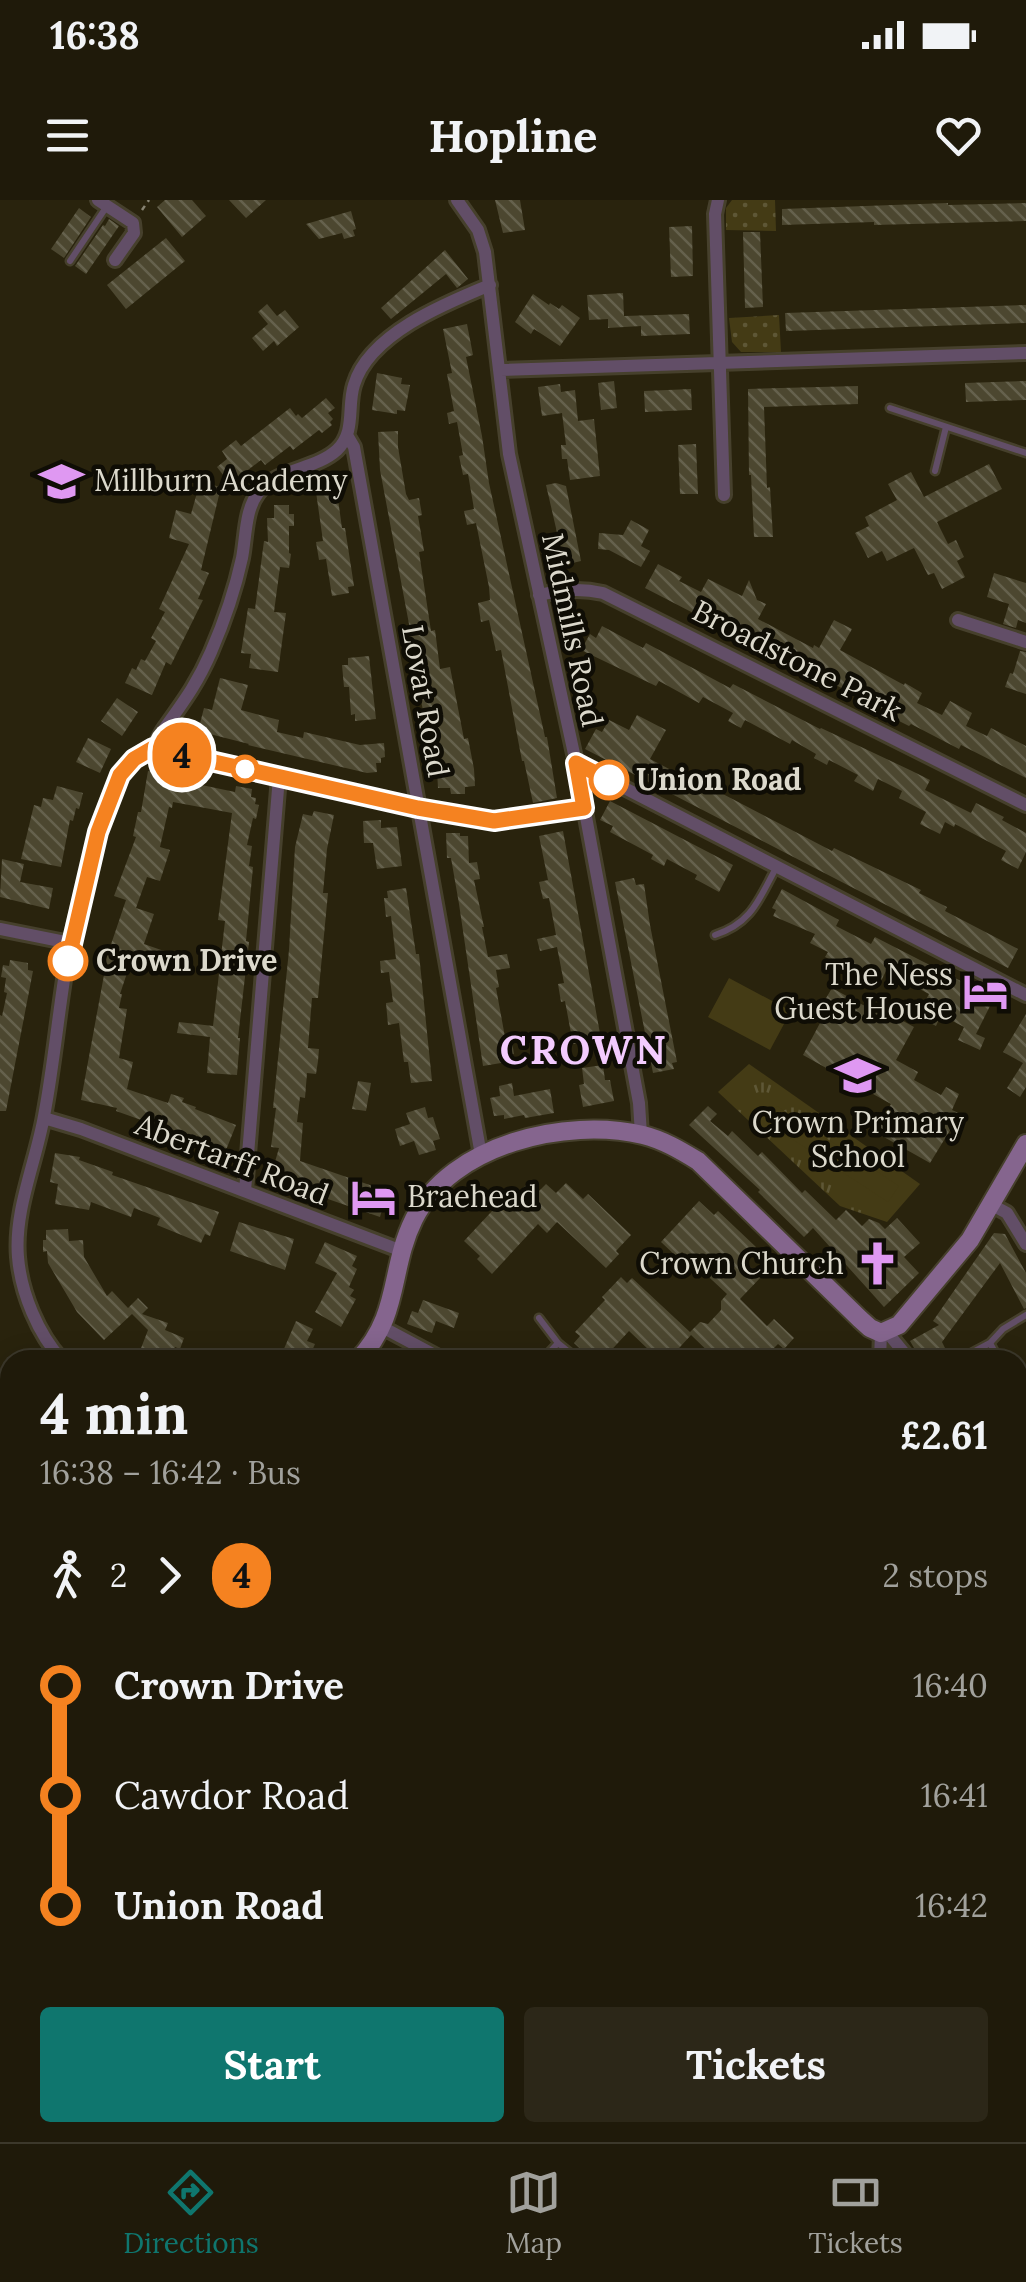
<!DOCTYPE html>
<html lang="en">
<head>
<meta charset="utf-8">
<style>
	:root { --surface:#1f1a0a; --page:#2c2718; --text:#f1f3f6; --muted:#a1a19c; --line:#3c382b; --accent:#0f766e }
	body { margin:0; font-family:Lora,serif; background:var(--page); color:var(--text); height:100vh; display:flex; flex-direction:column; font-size:38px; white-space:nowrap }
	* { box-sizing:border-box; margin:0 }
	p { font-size:32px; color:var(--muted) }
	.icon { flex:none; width:55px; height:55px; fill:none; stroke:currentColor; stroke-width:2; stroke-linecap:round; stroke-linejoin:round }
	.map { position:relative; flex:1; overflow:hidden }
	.details { position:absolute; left:0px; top:1150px; width:1028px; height:792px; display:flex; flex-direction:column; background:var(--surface); border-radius:30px 30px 0 0; box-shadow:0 5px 25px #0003,0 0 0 2px var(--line) }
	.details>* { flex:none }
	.badge { padding:0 20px; border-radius:32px; font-size:35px; line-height:65px }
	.map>.badge { position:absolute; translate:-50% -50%; box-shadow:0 0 0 5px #fff }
	.legs { display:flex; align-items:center; gap:15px; height:110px; padding:0 40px; font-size:32px }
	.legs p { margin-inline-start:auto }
	.summary { display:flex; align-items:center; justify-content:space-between; height:170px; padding:0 40px }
	h1 { font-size:55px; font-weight:700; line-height:75px }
	.primary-button { display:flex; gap:20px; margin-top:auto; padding:20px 40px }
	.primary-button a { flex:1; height:115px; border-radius:10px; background:var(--accent); color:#fff; font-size:40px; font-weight:700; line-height:115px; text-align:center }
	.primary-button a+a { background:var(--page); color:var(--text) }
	ul { padding:0 40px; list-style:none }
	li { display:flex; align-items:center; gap:35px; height:110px; font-size:38px }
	li i { display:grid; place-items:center; width:15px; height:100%; margin:0 12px; background:currentColor }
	li i::after { content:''; width:25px; height:25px; margin:-12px; border:8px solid; border-radius:50%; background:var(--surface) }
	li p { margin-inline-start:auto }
	li:first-child i { background:linear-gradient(#0000 50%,currentColor 0) }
	li:last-child i { background:linear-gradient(currentColor 50%,#0000 0) }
	.status { display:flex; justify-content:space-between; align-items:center; height:70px; padding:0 50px; background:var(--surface); direction:ltr }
	.status svg { height:28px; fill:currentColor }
	header { display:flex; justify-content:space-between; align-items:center; height:130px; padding:0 40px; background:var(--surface); font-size:45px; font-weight:700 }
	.tabs { display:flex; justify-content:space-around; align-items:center; height:140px; border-top:2px solid var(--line); background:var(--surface); font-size:28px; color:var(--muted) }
	.tabs a { display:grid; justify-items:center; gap:5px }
	.tabs .active { color:var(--accent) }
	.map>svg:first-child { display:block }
	.grass { fill:url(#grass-tufts) }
	.park { fill:url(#park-dots) }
	.pitch { fill:#443b15 }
	.building { fill:url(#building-back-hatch) }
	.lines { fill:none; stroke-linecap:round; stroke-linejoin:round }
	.lane-casing { stroke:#46402c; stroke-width:11 }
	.street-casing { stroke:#46402c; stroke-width:18 }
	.secondary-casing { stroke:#46402c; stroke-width:22 }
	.path { stroke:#878372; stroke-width:2.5; stroke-dasharray:5 5; stroke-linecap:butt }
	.lane { stroke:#624e67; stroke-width:6 }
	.street { stroke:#624e67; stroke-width:12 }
	.secondary { stroke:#85658e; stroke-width:18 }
	.rail-casing { stroke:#9e9989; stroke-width:9 }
	.rail { stroke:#0f0d05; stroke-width:5; stroke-dasharray:15; stroke-linecap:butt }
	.line-1-casing { stroke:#fff; stroke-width:22 }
	.line-1 { stroke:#f58220; stroke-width:15 }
	.stop-1-dot { fill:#fff; stroke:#f58220; stroke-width:5 }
	.labels { text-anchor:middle; stroke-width:9; stroke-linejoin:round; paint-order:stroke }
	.poi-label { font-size:30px; fill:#dcd9cc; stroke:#0f0d05; text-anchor:start }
	.street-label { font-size:30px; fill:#dcd9cc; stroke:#0f0d05 }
	.stop-label { font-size:30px; font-weight:bold; fill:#dcd9cc; stroke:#0f0d05; text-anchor:start }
	.district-label { font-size:40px; font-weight:bold; letter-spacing:2.5px; fill:#f3cbfe; stroke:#0f0d05 }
</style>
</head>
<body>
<div class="status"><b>16:38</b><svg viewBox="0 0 49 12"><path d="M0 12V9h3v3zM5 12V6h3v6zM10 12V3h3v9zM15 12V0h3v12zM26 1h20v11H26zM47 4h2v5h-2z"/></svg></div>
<header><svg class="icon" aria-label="menu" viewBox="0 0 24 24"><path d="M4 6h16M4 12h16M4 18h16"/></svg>Hopline<svg class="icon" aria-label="heart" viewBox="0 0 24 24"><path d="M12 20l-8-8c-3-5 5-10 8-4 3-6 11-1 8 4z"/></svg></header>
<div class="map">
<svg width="1026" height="1942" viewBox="0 0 1026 1942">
	<defs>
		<pattern id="grass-tufts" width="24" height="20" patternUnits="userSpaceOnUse" patternTransform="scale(2.5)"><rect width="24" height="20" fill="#443b15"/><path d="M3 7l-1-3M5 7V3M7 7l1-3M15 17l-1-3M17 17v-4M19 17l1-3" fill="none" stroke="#5e5736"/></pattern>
		<pattern id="park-dots" width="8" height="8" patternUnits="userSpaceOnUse" patternTransform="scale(2.5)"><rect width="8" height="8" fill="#443b15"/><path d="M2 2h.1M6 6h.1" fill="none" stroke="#5e5736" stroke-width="1.8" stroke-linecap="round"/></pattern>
		<pattern id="building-back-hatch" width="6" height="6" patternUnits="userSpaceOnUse" patternTransform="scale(2.5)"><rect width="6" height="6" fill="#4c4730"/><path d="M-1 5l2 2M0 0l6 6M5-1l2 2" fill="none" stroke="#65614d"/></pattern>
	</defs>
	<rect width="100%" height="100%" fill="#29230d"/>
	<path class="grass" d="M749,864L920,984L887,1022L840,1006L718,892Z"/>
	<path class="park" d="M732,0H775L776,31L726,30V8Z
		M779,115L781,152H741L732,142L729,118Z"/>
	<path class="pitch" d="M729,778L791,811L770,850L708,817Z
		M777,906L899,986L888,1002L766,922Z"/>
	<path class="building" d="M165,0H192L206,16L182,37L157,7Z
		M229,0H266L246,18Z
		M495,0H520L525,30L503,33Z
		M948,3V5L1026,3V21L874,25V22L782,25V9Z
		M79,8L91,17L64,58L51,49Z
		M351,11L356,29L353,30L355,36L344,39L342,33L319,39L306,24Z
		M109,19L119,26L86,74L75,66L103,25L105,26Z
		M692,26L693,76L671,77L669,27Z
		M743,32H760L763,107L745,108Z
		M166,38L185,61L126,109L107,85Z
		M445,50L468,79L457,88L446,74L391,119L381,108Z
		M623,93L624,116L689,114L690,134L641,136V126L608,128V119L589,120L587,95Z
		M533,94L549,105L550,103L559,109L562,105L580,118L560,146L534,129L531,134L515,122Z
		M267,104L277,116L285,110L299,127L277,146L274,141L263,151L252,138L268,124L258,112Z
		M1026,105V123L786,131L785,113Z
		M467,124L473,155L466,157L482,236L489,283L545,537H547L557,598L533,603L524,561H522L501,450L496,451L489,420L481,422L478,403L490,400L489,387L476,323L467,325L464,311L474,309L468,274L463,275L459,256L463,255L457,222L449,224L447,213L454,211L447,174L452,173L443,129Z
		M377,173L402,178L401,184L410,185L405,211L397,210V214L372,210Z
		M614,181L617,208L601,210L598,183Z
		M1026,181V200L966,202L965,183Z
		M560,184L561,192L575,190L578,221L594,219L600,276L570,280L567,259H562L561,245H566L562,213L542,216L538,187Z
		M858,186V204L764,207L767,288L770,287L773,337H754L751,275H749L748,189Z
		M691,189L692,210L645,212L644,191Z
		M326,198L335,208L328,213L333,219L330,222L332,225L322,233L319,230L293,250L290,246L265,265L261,260L230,284L217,267L227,259L222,251L236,240L241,246L290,208L296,216L298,214L302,218Z
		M398,231V247L406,294L409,300L419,298L422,315L418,316L424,351L419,352L431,431L435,430L440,469L450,467L464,539L468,538L474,569L475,586L465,587V594H451L450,588H438L437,570H435L413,461L409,424L380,270L378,232Z
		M696,244L698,294H680L678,245Z
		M989,264L1002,289L937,322L948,344L956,340L964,357L957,361L965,377L942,389L934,373L928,375L914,348L887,361L882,351L868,358L855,333L869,326L865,317L897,300L888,284L911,272L924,297Z
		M200,282L221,287L201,370L209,373L198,399L203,400L171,465L166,462L152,495L125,483L132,468L136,470L141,459L145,461L156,441L151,438L165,412L159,409L189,344L169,338L176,310L191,314Z
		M331,282L332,292H337L342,328H345L354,386L348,387L349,393L332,396L326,359L319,360L316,342L323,341L315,285Z
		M556,283L566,286L581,361L560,366L558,355L562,354L546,285Z
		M274,305H289V314H294V326H289V353L291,354L289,368L280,367L274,412L286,413L278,472L249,468L251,454L241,453L248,408L255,409L264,341L268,342L267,318H274Z
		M631,320L649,330L641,346L650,351L641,367L609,350L598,349L599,333L623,335Z
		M658,364L682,377L679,381L701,392L708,379L742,396L749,380L757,400L766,404L758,419L813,448L814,445L819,448L834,420L852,429L840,450L904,485L905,483L922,493L917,503L942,515L950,501L972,513L966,526L987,536L991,528L1026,546V578L961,545L959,549L911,524L909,526L883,513L885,510L802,468L803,466L755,440L753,444L645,388Z
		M994,373L1026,383V423L1018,420L1016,428L1003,424L1009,404L987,397Z
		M602,426L643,448L646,443L730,488L733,484L820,529L821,528L912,571L930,580L925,590L971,613L976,603L1004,617L1002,620L1026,633V652L1018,669L1001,660L1006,651L955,624L954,627L945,622L940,634L920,624L926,612L899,598L902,591L878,579L873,591L854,581L858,575L829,560L827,565L814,558L816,554L792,540L790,544L745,520L741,528L728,521L733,513L703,497L699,503L659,481L656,486L581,450L590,434L596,438Z
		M1020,451L1026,452V494L1005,487L1010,473L1013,474Z
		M369,456L376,519L355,521V514L351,515L349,487H344L342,465H348V458Z
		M220,478L248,485L241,510L279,520L277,532L303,538L304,532L360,545L384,543L385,557L381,558V563H376L377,572L367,573L248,545L249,544L198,531L204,508L212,510Z
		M117,498L138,512L122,536L101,521Z
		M637,515L666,530L650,559L696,583L698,581L832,651L834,648L921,690L919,693L947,707L945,711L1018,749L1008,768L585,549L596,529L602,532L609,520L629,530Z
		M88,538L111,549L100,573L76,562Z
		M148,571L174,575L173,579L235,592L236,586L252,589L251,597L256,598L255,604L259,605L256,619L253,618L247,645L252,646L249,666L253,667L246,741L249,742L238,838H240L237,875L207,873L210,837L177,833L179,822L213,826L225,721L218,720L232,613L173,602L172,608L169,607L160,647L170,650L160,681L147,677L136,708L154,714L144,744L164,751L160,763L140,756L135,772L128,770L120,794H122L119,808L127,809L119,858L133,862L127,889L168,903L171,894L184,898L182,902L196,907L195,909L236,925L226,950L145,919L144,921L116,911L117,908L81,900L104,775L101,774L126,700L114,696L136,637L133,636L138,612H141Z
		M57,586L83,593L79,609L76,608L73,621L70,620L61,667L21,659L34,605L41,607L43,598L53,600Z
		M610,601L733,665L719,692L695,679L697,675L667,659L664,666L651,659L653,655L610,632L613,626L600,620Z
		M314,611L334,615L327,649L323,693H328L318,798H312L308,848L319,849L318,861L316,874L307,873L305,898L300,897L297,922L303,923L300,961L393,993L387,1012L382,1010L380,1017L270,979L279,948L271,947L276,908H273L289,750L295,647L303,614L312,616Z
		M381,620V628L397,627L402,666L377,669L373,643H364L363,621Z
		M563,631L601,839L573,844L565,801L561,802L558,784L564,783L557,747L540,751L537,739L556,735L549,698L543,699L539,682L548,680L539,636Z
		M446,633H460V636H468L469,663L477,662L480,679L474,680L484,727H482L488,757L507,754L510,768L496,770L499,787L496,788L505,837L511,836L514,854L506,855L507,862L483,866L459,704L451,658H447Z
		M2,659L24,664L20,682L53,688L49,709L0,697Z
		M634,678L636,685L644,684L650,725L677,862L672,863L674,869L653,873L615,682Z
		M406,688L416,754H419L432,881L411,883L408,862H404L399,823L388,825L386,803L393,802L389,772L381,773L380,761L396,759L391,716L386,717L384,698H388L387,691Z
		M782,689L839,720L836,726L871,744L875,737L994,798L976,834L985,838L980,850L958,840L964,827L941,815L936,826L917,816L929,794L886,771L881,781L849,764L847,768L825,757L828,752L810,743L815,734L773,716L776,710L772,708Z
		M10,760L28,763V770L33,771L6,911H0V815L2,816L7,793L4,792L6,778L1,777L3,765L9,766Z
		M832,788L872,810L874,805L914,827L896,860L918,872L914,880L941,895L946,887L959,894L952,910L960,914L930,963L875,932L891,904L803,855L828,808L822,805Z
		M1026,814V887L1020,897L1007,888L1023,863L1003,852Z
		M603,865L605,880H610L614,901L583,907L579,885L584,884L582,868Z
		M358,881L371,883L366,911L352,909Z
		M512,883L514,896L550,889L554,913L525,918L524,915L504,919V915L494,916L490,898L500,896L499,886Z
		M708,906L717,914L710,921L728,936L732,931L758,956L762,952L802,993L805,990L836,1020L846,1010L862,1026L869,1019L879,1023L885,1029L897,1018L920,1043L904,1057L919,1073L884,1107L813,1028L804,1037L758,992L760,990L689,925Z
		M425,907L428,918L433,917L440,939L433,941L436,950L419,955L414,941L400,946L395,929L410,924L406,913Z
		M55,953L80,957L79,960L113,972L112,975L219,1012L210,1036L205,1034L201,1043L157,1025L160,1018L134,1008L131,1017L91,1002L89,1010L55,1004L58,984L50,982Z
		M566,983L583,999L588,994L631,1035L616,1051L619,1054L606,1068L557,1022L547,1033L538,1024L492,1074L477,1059L480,1056L464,1041L507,995L512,1000L526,985L536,994L546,984L556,993Z
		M699,1001L714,1015L718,1011L756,1047L743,1060L761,1077L740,1099L767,1126L774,1119L794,1138L784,1149L778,1144L762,1160H717L691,1135L669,1159L663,1153L661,1155L650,1151L629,1131L604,1158L600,1155L592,1160L574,1143L580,1136L575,1132L605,1100L602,1097L621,1077L627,1083L632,1078L690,1132L700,1122L708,1124L721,1110V1101L727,1094L682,1052L677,1057L661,1042Z
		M239,1022L294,1039L285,1070L230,1051Z
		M68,1029L69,1041L83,1040L84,1057L107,1096L112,1091L128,1108L138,1098L148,1108L142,1114L168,1123L165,1130L184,1138L180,1149L175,1147L170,1160H147L138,1156L148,1130L132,1114L104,1140L77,1112L48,1063L47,1051L43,1052V1040H46V1030Z
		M994,1033L1005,1034L1026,1073V1108L1024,1109L1000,1063L942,1142L951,1160H921L910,1141L939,1125L933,1121Z
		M325,1042L357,1056L352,1066L357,1069L349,1087L354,1090L350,1096L356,1099L341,1127L315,1112L337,1073L315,1063Z
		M423,1100L459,1113L454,1128L436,1121L432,1133L407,1124L412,1111L418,1113Z
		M296,1121L313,1129L307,1141L315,1144L308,1160L283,1151Z"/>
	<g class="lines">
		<defs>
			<path id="lane" d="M70,61L107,6
				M890,208L1026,253
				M935,271L946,227
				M715,735C752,723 759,699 776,668
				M539,1118L558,1143
				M990,1143L999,1160
				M542,1160L558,1143L579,1160
				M611,1160C626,1152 641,1154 657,1160
				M958,1160L990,1143L1003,1129L1026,1115
				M1018,1193L1026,1208
				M0,1322L10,1327
				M0,1469L10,1449
				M1018,1494H1026
				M0,1591L10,1597
				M0,1623L10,1629
				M235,1942L242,1932"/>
			<path id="street" d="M98,0L133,23L134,33L115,60
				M457,0L478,30L485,52L509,254L576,563L639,903L641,935
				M718,0L715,14L724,295
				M500,170L1026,153
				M347,235L354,247L481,955
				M539,395C562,390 580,388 603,393L1026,605
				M958,420L1026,442
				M153,548L418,608L495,621L584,608
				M576,563L1026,795
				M0,729L70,743
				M44,918L81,929L402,1051
				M245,991L279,577
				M992,1005L1007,1013L1026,1044
				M382,1127L444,1160
				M887,1132L910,1160
				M62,1160C38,1134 21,1093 18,1057C14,1010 36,962 44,916C55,859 59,801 70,744C75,720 82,695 88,671C96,640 104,606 119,577C129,559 141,560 153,548C158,543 160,534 164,529C184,501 197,484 211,452C224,422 235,390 242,358C246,337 245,310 258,293C278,268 315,270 337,250C356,232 347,207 354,185C369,134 446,103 490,85
				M880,1160L881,1133
				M1018,1364L1026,1380
				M1018,1573L1026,1575
				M1018,1793L1026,1801
				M931,1932L946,1942"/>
			<path id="secondary" d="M358,1160C401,1115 389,1069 414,1019C451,944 566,917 643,935C663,940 680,950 698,961L860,1119L870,1128L881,1133L899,1125L970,1040L1026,944
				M0,1346L10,1352
				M796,1942L798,1932"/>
		</defs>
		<use href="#lane" class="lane-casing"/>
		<use href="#street" class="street-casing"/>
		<use href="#secondary" class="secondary-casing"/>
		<path class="path" d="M142,10L149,0
			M1018,1591H1026
			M0,1890L3,1897"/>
		<use href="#lane" class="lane"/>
		<use href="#street" class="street"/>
		<use href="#secondary" class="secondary"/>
		<defs>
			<path id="rail" d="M0,1686L10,1695
				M0,1707L10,1716
				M0,1909L12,1942
				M344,1932L365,1942
				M474,1932L519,1942
				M559,1932L601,1942"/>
		</defs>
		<use href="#rail" class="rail-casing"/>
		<use href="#rail" class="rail"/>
	</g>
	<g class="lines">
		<defs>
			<path id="line-1" d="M68,761L98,632L120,575L134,559L153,548L418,608L494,621L584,608L576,563L609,580"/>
		</defs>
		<use href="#line-1" class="line-1-casing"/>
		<use href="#line-1" class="line-1"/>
	</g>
	<defs>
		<symbol id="school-bare" viewBox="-9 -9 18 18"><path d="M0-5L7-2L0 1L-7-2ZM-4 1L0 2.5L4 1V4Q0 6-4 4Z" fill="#df98f2" stroke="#0f0d05" stroke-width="2.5" paint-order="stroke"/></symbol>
		<symbol id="hotel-bare" viewBox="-9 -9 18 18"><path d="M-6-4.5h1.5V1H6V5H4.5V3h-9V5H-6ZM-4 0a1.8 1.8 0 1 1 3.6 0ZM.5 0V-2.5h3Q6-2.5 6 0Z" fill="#df98f2" stroke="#0f0d05" stroke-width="2.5" paint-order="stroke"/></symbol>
		<symbol id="church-bare" viewBox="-9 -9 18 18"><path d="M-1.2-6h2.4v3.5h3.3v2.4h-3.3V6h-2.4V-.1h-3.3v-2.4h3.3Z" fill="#df98f2" stroke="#0f0d05" stroke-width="2.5" paint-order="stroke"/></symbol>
	</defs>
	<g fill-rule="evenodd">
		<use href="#school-bare" x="30" y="250" width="63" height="63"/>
		<use href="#hotel-bare" x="954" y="760" width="63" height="63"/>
		<use href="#school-bare" x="826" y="844" width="63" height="63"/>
		<use href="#hotel-bare" x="342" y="966" width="63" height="63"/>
		<use href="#church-bare" x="846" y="1032" width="63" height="63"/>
	</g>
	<g class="stop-1-dot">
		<circle cx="245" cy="569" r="12"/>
		<circle cx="609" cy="580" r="18"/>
		<circle cx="68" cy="761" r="18"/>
	</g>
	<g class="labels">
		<g class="poi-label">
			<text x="94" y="291">Millburn Academy</text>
			<text x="953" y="785" text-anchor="end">The Ness<tspan x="953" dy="34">Guest House</tspan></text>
			<text x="858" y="933" text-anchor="middle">Crown Primary<tspan x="858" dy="34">School</tspan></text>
			<text x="407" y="1007">Braehead</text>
			<text x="844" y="1074" text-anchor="end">Crown Church</text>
		</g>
		<g class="street-label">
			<text transform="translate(572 430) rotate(78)" y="10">Midmills Road</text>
			<text transform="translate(797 461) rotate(27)" y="10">Broadstone Park</text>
			<text transform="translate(425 501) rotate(80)" y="10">Lovat Road</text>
			<text transform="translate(232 960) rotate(21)" y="10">Abertarff Road</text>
		</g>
		<g class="stop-label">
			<text x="636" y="590">Union Road</text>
			<text x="96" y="771">Crown Drive</text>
		</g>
		<g class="district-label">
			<text x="584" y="864">CROWN</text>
		</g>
	</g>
</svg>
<b class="badge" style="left:182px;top:555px;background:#f58220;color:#111">4</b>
<section class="details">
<div class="summary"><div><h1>4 min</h1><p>16:38 – 16:42 · Bus</p></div><b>£2.61</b></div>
<div class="legs"><svg class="icon" aria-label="walk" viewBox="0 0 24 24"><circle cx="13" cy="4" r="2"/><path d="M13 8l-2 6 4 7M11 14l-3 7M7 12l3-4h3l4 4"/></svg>2<svg class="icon" aria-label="forward" viewBox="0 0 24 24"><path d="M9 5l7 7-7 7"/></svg><b class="badge" style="background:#f58220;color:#111">4</b><p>2 stops</p></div>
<ul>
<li><i style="color:#f58220"></i><b>Crown Drive</b><p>16:40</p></li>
<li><i style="color:#f58220"></i><span>Cawdor Road</span><p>16:41</p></li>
<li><i style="color:#f58220"></i><b>Union Road</b><p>16:42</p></li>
</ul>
<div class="primary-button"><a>Start</a><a>Tickets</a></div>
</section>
</div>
<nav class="tabs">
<a class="active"><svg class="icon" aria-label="directions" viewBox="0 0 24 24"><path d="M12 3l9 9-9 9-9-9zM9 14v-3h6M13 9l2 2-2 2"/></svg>Directions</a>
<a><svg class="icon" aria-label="map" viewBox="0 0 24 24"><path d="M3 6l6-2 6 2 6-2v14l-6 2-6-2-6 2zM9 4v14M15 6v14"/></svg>Map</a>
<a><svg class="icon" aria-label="tickets" viewBox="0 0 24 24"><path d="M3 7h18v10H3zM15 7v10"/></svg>Tickets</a>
</nav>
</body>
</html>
